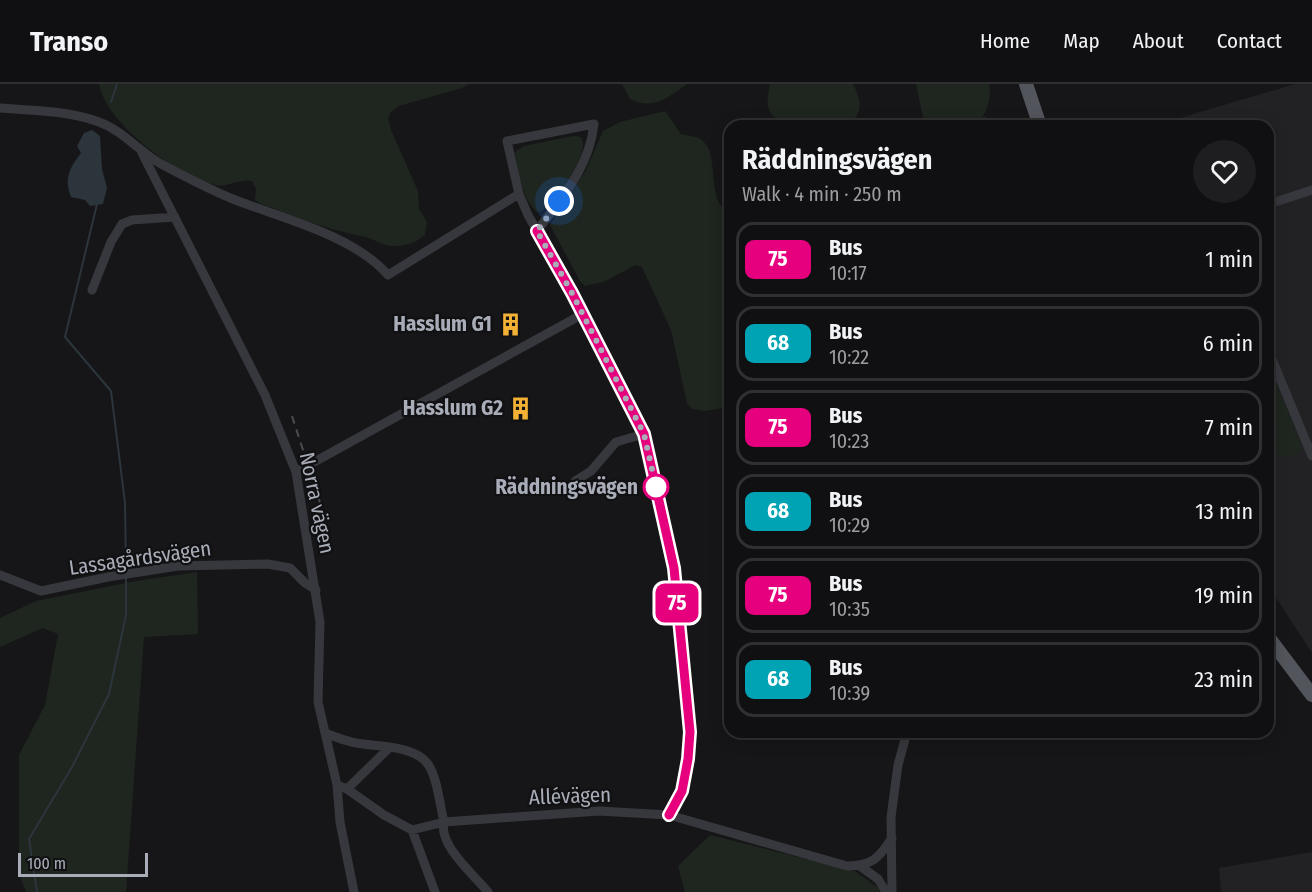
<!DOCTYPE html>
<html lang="en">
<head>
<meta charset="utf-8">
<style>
	:root { --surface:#101012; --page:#1e1e20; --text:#f1f3f6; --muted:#9c9d9f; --line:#303032 }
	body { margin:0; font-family:"Fira Sans Condensed",sans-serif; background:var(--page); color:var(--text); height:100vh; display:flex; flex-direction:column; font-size:22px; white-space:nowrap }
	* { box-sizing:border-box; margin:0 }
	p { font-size:20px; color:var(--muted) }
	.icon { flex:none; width:33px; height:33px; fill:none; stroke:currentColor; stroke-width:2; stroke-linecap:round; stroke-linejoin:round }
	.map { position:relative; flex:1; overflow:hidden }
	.drawer { position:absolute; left:724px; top:36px; width:550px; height:618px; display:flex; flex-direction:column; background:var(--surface); border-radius:18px; box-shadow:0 3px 15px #0003,0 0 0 2px var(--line) }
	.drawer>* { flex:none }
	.badge { padding:0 12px; border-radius:9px; font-size:21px; line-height:39px }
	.scale { position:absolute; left:18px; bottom:15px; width:130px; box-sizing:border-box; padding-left:6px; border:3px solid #a8adb8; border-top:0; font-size:16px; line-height:21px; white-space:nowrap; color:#a8adb8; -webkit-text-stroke:4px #111113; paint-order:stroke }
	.you { position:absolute; width:30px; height:30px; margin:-15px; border:4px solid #fff; border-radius:50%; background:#1a73e8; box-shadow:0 0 0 9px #1a73e833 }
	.map>.badge { position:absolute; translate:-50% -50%; box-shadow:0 0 0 3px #fff }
	.round { display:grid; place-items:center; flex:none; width:63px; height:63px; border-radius:32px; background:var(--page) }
	.overview { display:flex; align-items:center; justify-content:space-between; height:102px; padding:0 18px }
	h1 { font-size:28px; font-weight:700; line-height:45px }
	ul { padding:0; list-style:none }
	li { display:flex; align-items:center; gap:18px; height:75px; margin:0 12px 9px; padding:0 6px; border:3px solid var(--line); border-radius:18px }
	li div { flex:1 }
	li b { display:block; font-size:22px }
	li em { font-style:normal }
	li .badge { min-width:66px; font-weight:700; text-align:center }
	header { display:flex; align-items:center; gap:36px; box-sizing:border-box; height:84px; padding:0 30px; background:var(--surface); border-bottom:2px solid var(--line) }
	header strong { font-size:28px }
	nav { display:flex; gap:33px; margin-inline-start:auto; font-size:21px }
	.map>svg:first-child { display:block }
	.built { fill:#222225 }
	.green { fill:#1e261f }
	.water { fill:#2c353c }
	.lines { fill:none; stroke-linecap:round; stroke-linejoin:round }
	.stream { stroke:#2c353c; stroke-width:2 }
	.minor { stroke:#37383d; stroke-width:9 }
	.primary { stroke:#53555c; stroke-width:14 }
	.rail { stroke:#4a4c52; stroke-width:2; stroke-dasharray:8 6; stroke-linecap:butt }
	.line-casing { stroke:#fff; stroke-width:14 }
	.line { stroke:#e6007e; stroke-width:9 }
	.walk { stroke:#a8adb8; stroke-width:6; stroke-dasharray:0 10.8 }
	.stop-dot { fill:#fff; stroke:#e6007e; stroke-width:3 }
	.labels { text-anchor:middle; stroke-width:4.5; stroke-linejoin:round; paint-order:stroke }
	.poi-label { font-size:21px; font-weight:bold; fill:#a8adb8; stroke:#111113; text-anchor:end }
	.stop-label { font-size:21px; font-weight:bold; fill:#a8adb8; stroke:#111113; text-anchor:end }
	.street-label { font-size:21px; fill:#a8adb8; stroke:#111113 }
</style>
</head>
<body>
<header>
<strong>Transo</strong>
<nav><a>Home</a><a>Map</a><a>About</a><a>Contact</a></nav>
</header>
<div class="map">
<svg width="1312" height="808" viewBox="0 0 1312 808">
	<rect width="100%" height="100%" fill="#161618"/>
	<path class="built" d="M1295,0H1312V569L1269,503V42H1153Z
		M1312,768V808H1221L1219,784Z"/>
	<path class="green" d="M99,0H469L462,4L399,22L391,28L388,34L391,46L418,107L419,125L427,138L425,151C416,158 408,162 396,162C382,163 374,154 361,152C325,145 293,132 259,119L255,116L256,105L252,97C239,94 228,104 215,101C178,92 106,40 99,0Z
		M622,0H687C669,13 653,27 630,15Z
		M770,0H853C862,17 863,29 848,42C829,42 780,46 770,28C766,20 768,9 770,0Z
		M916,0H989C992,16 986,30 976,42H925Z
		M665,27L681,50C688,52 697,52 703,57C721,74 704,115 730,130V323L705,327L692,325L687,319L671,246L642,183L636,181L603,198L585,202L580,197L550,141L586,86L603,47L620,38Z
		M573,52L581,53C592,67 553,128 537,128C522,115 518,87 515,68L524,62Z
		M1269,281L1303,365C1292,375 1277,376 1269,363V359L1280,353L1269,330Z
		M197,488L198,550L144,553L126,808H26L19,789V671L45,621L58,550L43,544L0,563V534L36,517L136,497Z
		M710,751L855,787L878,804L880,808H685L678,782Z"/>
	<path class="water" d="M92,46L100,52L102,85L107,104L103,120L90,122L85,116L71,113C64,94 69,85 81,69L77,62L84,49Z"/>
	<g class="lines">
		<path class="stream" d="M111,18L117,0
			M97,120L65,253L111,307L125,419L126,486
			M37,808L29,755L72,683L109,610L126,531V492"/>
		<path class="minor" d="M0,24C32,26 69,27 99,38C124,47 140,69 163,81C188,94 212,107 238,117C285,135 354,152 388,191L519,110
			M982,42L985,38
			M141,67L265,311L296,388L320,538L318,618L337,701L340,738L354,808
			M1269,120L1312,106
			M537,147C563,112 589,84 594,40L507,57L519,110L528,131L572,209L644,350L674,484L690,648L688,675L682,707L669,731
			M92,206L111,158L122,140L132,136L175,133
			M1269,268L1312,372
			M296,388L581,231
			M575,397L591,387L616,358L644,350
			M0,491L41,507L108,493L178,482L268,480L290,484L305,499L316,506
			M325,649C335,653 346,657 356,659C377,663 413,661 427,679C437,691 440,722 444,738L599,727L669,731L847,782C872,782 879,774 892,754
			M337,701L347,705L384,731L412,746L444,738C438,761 474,791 488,808
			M347,705L390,663
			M412,746L435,808
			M860,782L878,795L886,808
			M892,808L891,733L898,681L907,648"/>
		<path class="primary" d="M1026,0L1040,42
			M1269,554L1312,611"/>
		<path class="rail" d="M292,332L324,431"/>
	</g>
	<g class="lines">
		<defs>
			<path id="line" d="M537,147L572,209L644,350L674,484L690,648L688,675L682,707L669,731"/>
		</defs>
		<use href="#line" class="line-casing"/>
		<use href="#line" class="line"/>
		<path class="walk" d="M559,117L537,147L572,209L644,350L656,403"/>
	</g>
	<defs>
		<symbol id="building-bare" viewBox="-9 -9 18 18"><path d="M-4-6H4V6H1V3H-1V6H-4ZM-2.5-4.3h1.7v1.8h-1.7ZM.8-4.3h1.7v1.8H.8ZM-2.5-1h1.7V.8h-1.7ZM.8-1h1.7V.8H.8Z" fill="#f2b134" stroke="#111113" stroke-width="2.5" paint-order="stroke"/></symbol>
	</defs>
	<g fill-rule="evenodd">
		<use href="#building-bare" x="494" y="224" width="33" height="33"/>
		<use href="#building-bare" x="504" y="308" width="33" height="33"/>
	</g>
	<circle class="stop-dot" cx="656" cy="403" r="12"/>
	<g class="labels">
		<g class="poi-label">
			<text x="492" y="247">Hasslum G1</text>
			<text x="503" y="331">Hasslum G2</text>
		</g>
		<g class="stop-label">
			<text x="638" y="410">Räddningsvägen</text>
		</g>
		<g class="street-label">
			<text transform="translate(317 419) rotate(78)" y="7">Norra vägen</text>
			<text transform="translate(140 474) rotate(-8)" y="7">Lassagårdsvägen</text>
			<text transform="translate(570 712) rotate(-2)" y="7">Allévägen</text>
		</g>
	</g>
</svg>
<div class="scale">100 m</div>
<div class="you" style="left:559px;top:117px"></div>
<b class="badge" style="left:677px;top:519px;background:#e6007e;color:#fff">75</b>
<section class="drawer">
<div class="overview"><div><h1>Räddningsvägen</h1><p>Walk · 4 min · 250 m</p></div><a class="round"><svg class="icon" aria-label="heart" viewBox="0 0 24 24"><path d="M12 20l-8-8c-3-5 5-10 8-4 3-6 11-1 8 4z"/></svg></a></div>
<ul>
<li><span class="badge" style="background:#e6007e;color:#fff">75</span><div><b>Bus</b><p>10:17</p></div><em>1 min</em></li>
<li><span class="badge" style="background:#00a3b4;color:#fff">68</span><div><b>Bus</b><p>10:22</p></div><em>6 min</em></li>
<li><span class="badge" style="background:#e6007e;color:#fff">75</span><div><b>Bus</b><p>10:23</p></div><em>7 min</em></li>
<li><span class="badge" style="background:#00a3b4;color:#fff">68</span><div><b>Bus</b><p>10:29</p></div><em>13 min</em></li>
<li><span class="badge" style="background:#e6007e;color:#fff">75</span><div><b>Bus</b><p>10:35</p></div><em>19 min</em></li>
<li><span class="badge" style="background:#00a3b4;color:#fff">68</span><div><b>Bus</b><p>10:39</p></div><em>23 min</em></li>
</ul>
</section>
</div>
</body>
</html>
